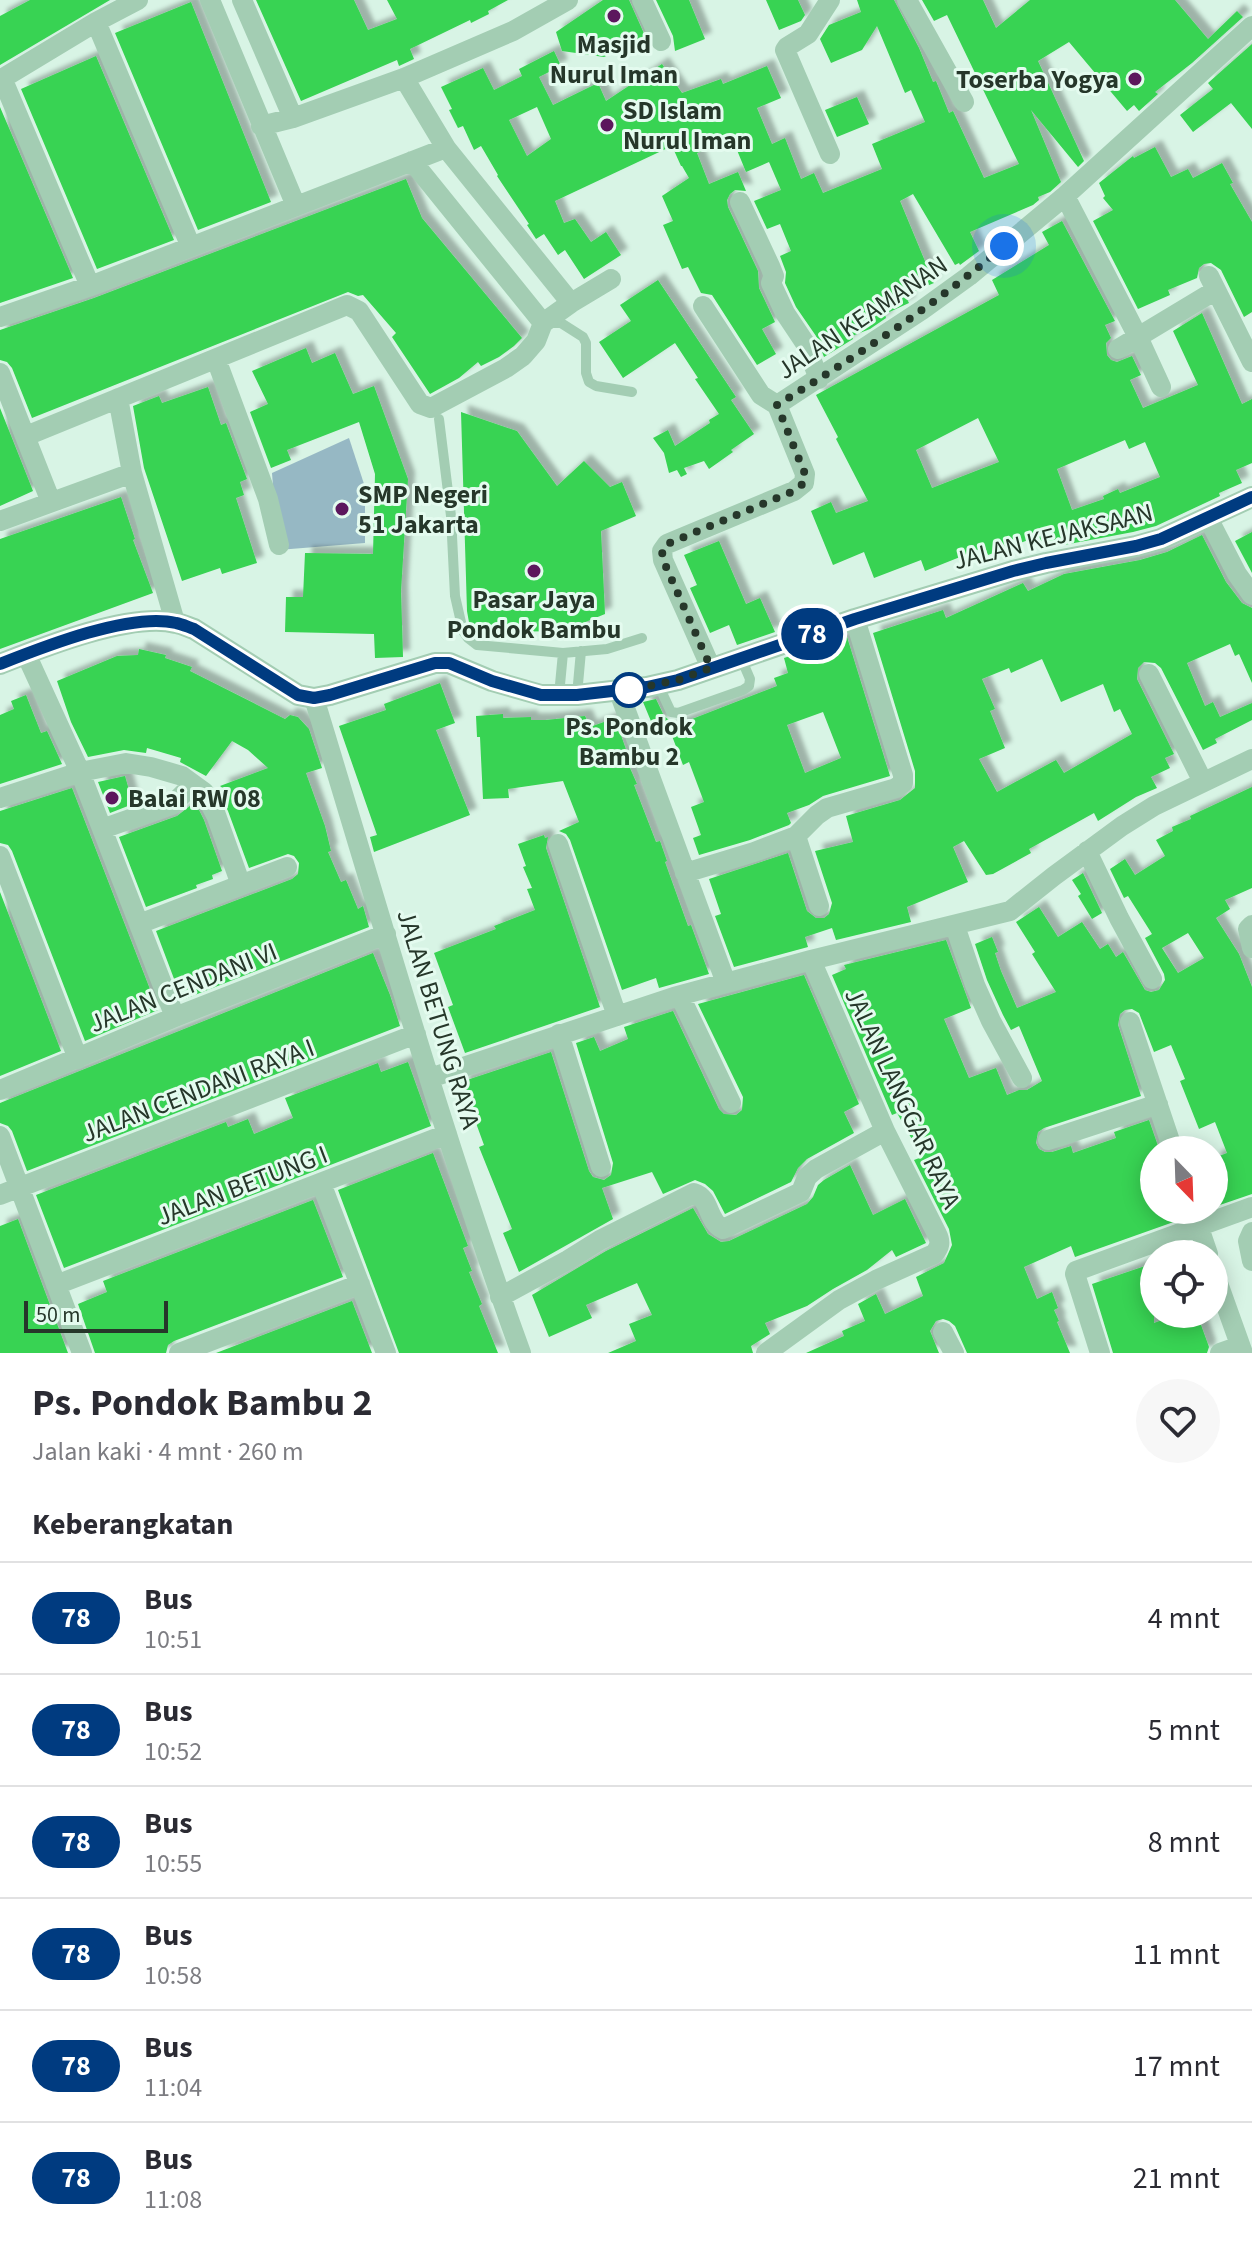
<!DOCTYPE html>
<html lang="id">
<head>
<meta charset="utf-8">
<style>
	:root { --surface:#fff; --page:#f7f7f7; --text:#2b2b33; --muted:#7c7c81; --line:#e1e1e2 }
	body { margin:0; font-family:"Source Sans 3",sans-serif; background:var(--page); color:var(--text); height:100vh; display:flex; flex-direction:column; font-size:30px; white-space:nowrap }
	* { box-sizing:border-box; margin:0 }
	p { font-size:26px; color:var(--muted) }
	.icon { flex:none; width:44px; height:44px; fill:none; stroke:currentColor; stroke-width:2; stroke-linecap:round; stroke-linejoin:round }
	.map { position:relative; height:1353px; overflow:hidden }
	.drawer { display:flex; flex-direction:column; background:var(--surface); flex:1 }
	.drawer>* { flex:none }
	.badge { padding:0 16px; border-radius:26px; font-size:28px; line-height:52px }
	.needle { width:52px; rotate:157deg }
	.controls { position:absolute; left:1140px; top:1136px; display:grid; gap:16px }
	.controls a { display:grid; place-items:center; width:88px; height:88px; border-radius:50%; background:var(--surface); box-shadow:0 4px 20px #0003; font-size:40px }
	.scale { position:absolute; left:24px; bottom:20px; width:144px; box-sizing:border-box; padding-left:8px; border:4px solid #26372a; border-top:0; font-size:22px; line-height:28px; white-space:nowrap; color:#26372a; -webkit-text-stroke:6px #e4fbef; paint-order:stroke }
	.you { position:absolute; width:40px; height:40px; margin:-20px; border:6px solid #fff; border-radius:50%; background:#1a73e8; box-shadow:0 0 0 12px #1a73e833 }
	.map>.badge { position:absolute; translate:-50% -50%; box-shadow:0 0 0 4px #fff }
	h2 { padding:0 32px; font-size:30px; line-height:72px }
	.round { display:grid; place-items:center; flex:none; width:84px; height:84px; border-radius:42px; background:var(--page) }
	.head { display:flex; align-items:center; justify-content:space-between; height:136px; padding:0 32px }
	h1 { font-size:38px; font-weight:700; line-height:60px }
	ul { padding:0; list-style:none }
	li { display:flex; align-items:center; gap:24px; height:112px; padding:0 32px; border-top:2px solid var(--line) }
	li div { flex:1 }
	li b { display:block; font-size:30px }
	li em { font-style:normal }
	li .badge { min-width:88px; font-weight:700; text-align:center }
	.map>svg:first-child { display:block }
	.pitch { fill:#96b8c4 }
	.building { fill:#37d352; fill-rule:evenodd; filter:url(#shadow) }
	.lines { fill:none; stroke-linecap:round; stroke-linejoin:round }
	.service { stroke:#a3cdb3; stroke-width:10 }
	.minor { stroke:#a3cdb3; stroke-width:20 }
	.tertiary { stroke:#a3cdb3; stroke-width:22 }
	.line-casing { stroke:#fff; stroke-width:18 }
	.line { stroke:#003b80; stroke-width:12 }
	.walk { stroke:#26372a; stroke-width:8; stroke-dasharray:0 14.4 }
	.poi-dot { fill:#5c175d; stroke:#e4fbef; stroke-width:3 }
	.stop-dot { fill:#fff; stroke:#003b80; stroke-width:4 }
	.labels { text-anchor:middle; stroke-width:6; stroke-linejoin:round; paint-order:stroke }
	.poi-label { font-size:26px; font-weight:bold; fill:#26372a; stroke:#e4fbef; text-anchor:start }
	.street-label { font-size:26px; fill:#26372a; stroke:#e4fbef }
	.stop-label { font-size:26px; font-weight:bold; fill:#26372a; stroke:#e4fbef }
</style>
</head>
<body>
<div class="map">
<svg width="1252" height="1353" viewBox="0 0 1252 1353">
	<defs>
		<filter id="shadow"><feDropShadow dx="7" dy="-7" stdDeviation="2" flood-color="#0004"/></filter>
	</defs>
	<rect width="100%" height="100%" fill="#d8f4e5"/>
	<path class="pitch" d="M349,438L365,487V543L278,550L272,473Z"/>
	<path class="building" d="M30,0H110L0,65V16Z
		M256,0H354L368,30L397,19L387,0H508L488,11L489,14L471,23L470,20L410,49L414,59L399,66L397,60L301,101Z
		M603,0H629L646,38L604,57L562,51L556,32Z
		M656,0H689L705,39L675,51L673,36Z
		M766,0H798L805,15L801,21L779,30Z
		M857,0H894L919,48L933,82L936,81L949,113L953,111L984,178L1019,164L947,15L934,21L922,0H983L996,28L1030,0H1175L1208,39L1237,11L1243,17L1192,63L1155,92L1158,94L1139,111L1134,105L1127,111L1069,42L1038,61L1084,161L1078,167L1031,110L1061,182L1050,192L1038,197L1039,200L1033,205L970,232L979,251L960,265L959,263L955,265L913,194L900,201L934,283L905,295L909,303L885,314L886,318L870,329L852,336L853,339L824,357L816,336L796,307L785,283L786,272L780,256L791,251L780,224L767,229L754,201L781,190L769,162L746,172L732,138L697,153L709,184L738,172L746,191L735,190L730,194L727,200L728,207L758,271L759,288L775,322L762,329L776,354L757,365L712,295L701,293L688,267L682,269L663,225L673,221L662,196L689,178L682,166H681L672,146L555,201L564,223L575,219L591,242L606,232L621,255L584,279L565,250L558,255L544,234L536,239L527,225L529,224L497,176L498,175L481,146L474,150L463,126L458,128L449,110L452,109L441,87L483,68L494,90L522,76L519,69L554,51L561,66L539,77L553,105L598,83L606,101L662,64L682,93L721,79L723,84L767,66L781,98L757,108L772,144L785,138L801,179L814,173L823,193L882,169L872,144L925,122L911,90L905,93L877,26L862,50L831,63L820,39L829,25L861,12ZM537,107L551,139L527,156L509,120Z
		M191,2L271,202L198,230L115,33Z
		M1252,44V129L1231,103L1193,132L1180,115L1213,89L1208,83Z
		M96,56L174,240L97,269L21,89Z
		M857,97L869,124L837,137L825,110Z
		M0,107L73,278L0,303Z
		M1155,147L1171,177L1188,169L1193,178L1222,163L1233,183L1230,184L1252,222V312L1244,317L1221,270L1211,263L1204,264L1199,268L1197,278L1168,290L1170,295L1138,309L1093,221L1113,210L1103,198L1105,196L1099,183L1133,156L1134,158Z
		M406,179L422,218L522,338L514,346L499,357L481,366L478,362L459,378L430,394L392,337L396,333L363,295L358,296L348,292L32,418L12,368L7,362L0,360V330L94,298Z
		M1062,221L1115,321L1105,325L1111,338L1106,343L1107,355L1111,360L1117,362L1132,356L1141,375L1130,380L1143,408L1198,385L1173,331L1202,313L1242,404L1252,399V463L1236,470L1242,483L1219,493L1220,496L1156,526L1133,532L1053,547L1052,543L1043,546L1039,536L988,555L985,547L925,571L921,560L874,578L864,552L833,565L811,511L831,502L836,513L868,501L836,439L838,437L816,395L999,295L992,280L1049,245L1042,232ZM978,418L999,462L932,488L916,450ZM1125,440L1129,449L1145,442L1160,477L1120,493L1118,489L1103,496L1104,499L1072,510L1057,469Z
		M658,280L736,397L731,400L754,434L731,450L733,452L709,469L704,461L684,468L687,474L681,477L677,470L669,473L664,453L653,438L668,430L675,446L710,423L709,420L719,414L695,379L698,378L675,343L623,378L599,342L631,321L620,305Z
		M306,348L312,363L335,353L353,394L374,386L408,479L401,591L403,657L375,658L374,634L285,632L286,597H303L305,553L373,554L375,474L359,422L287,450L291,460L271,468L250,412L268,404L252,371Z
		M208,387L221,425L226,423L247,479L240,482L244,495L236,498L257,563L222,574L220,568L182,581L144,468L133,406L159,396L162,403Z
		M0,408L33,491L0,506Z
		M461,412L517,431L557,486L584,461L610,487L622,482L636,516L601,531L605,614L583,623L586,631L473,632L470,628L467,611Z
		M121,497L135,539L133,540L153,593L0,649V539Z
		M1252,532V573L1235,541Z
		M1202,535L1226,582L1242,603L1252,608V683L1239,654L1235,656L1230,644L1187,663L1205,706L1213,702L1220,717L1252,703V720L1215,739L1217,743L1203,750L1161,668L1155,663L1144,662L1138,668L1137,679L1174,754L1165,758L1170,768L1151,777L1157,788L1136,797L1098,821L1094,813L1029,849L1031,853L993,874L986,875L964,841L953,847L968,882L907,907L911,922L836,940L832,928L805,937L808,947L734,967L715,916L721,914L709,879L788,853L807,911L816,918H824L829,914L832,903L815,851L853,842L846,816L900,800L915,788V771L873,633L943,610L946,618L1023,583L1028,591L1064,574L1140,560L1167,552ZM1042,659L1061,702L1103,684L1114,712L1120,709L1132,734L1064,773L1056,760L997,792L979,759L1005,748L990,711L995,709L982,679L1009,668L1011,673Z
		M719,541L746,604L760,598L775,632L737,645L729,625L710,633L690,588L697,585L684,555Z
		M847,637L890,776L823,796L809,805L787,813L791,823L789,825L750,840L699,855L693,838L701,835L691,807L704,802L689,762L683,765L669,728L777,686L774,678L788,673L784,658ZM823,712L841,758L805,773L787,725Z
		M139,649L166,655L165,658L192,667L190,671L285,719L290,715L298,717L309,729L322,768L306,773L325,826L331,851L328,852L341,882L346,880L358,909L363,906L369,927L182,1000L156,931L292,879L298,874L299,863L294,856L288,854L249,868L228,811L219,793L225,790L220,786L268,768L248,750L232,741L206,776L180,762L181,758L147,748L146,753L124,750L88,757L71,722L57,681L117,656L138,655Z
		M440,683L455,723L436,730L470,815L374,852L370,837L377,835L339,726L386,710L384,704Z
		M26,695L41,733L47,731L62,764L0,784V715L14,709L11,701Z
		M656,699L664,716L669,720L653,726L643,702Z
		M503,714V718L531,717V720H546L585,716L590,727L615,718L629,758L626,759L637,784L634,785L656,842L660,841L667,861L665,862L688,926L691,925L709,974L659,988L656,978L622,990L570,840L566,834L559,831L579,822L563,781L508,789L509,798L483,799L480,737H477L476,716Z
		M125,776L133,804L110,813L98,782Z
		M1252,787V888L1225,900L1230,909L1216,918L1239,954L1252,987V1194L1214,1207V1158L1227,1153L1215,1122L1199,1129L1180,1081L1185,1079L1171,1045L1154,1052L1139,1013L1132,1009L1125,1010L1120,1014L1118,1025L1141,1096L1044,1128L1038,1132L1036,1143L1039,1149L1045,1152H1052L1071,1146L1073,1153L1116,1138L1114,1132L1149,1120L1158,1146L1154,1148V1210H1180L1182,1219L1075,1257L1071,1246L1024,1267L1037,1299L1052,1292L1058,1308L1054,1310L1059,1321L1057,1322L1070,1353H967L955,1326L949,1321L943,1319L936,1321L930,1331L939,1353H806L844,1336L842,1331L865,1321L858,1304L876,1294L885,1314L923,1296L916,1277L944,1263L952,1245L949,1229L914,1160L922,1157L897,1113L892,1115L832,975L846,969L844,965L946,940L971,1008L944,1019L969,1078L996,1068L1007,1095L1019,1090H1027L1042,1081L1019,1026L1011,1030L1003,1015L987,980L975,944L992,937L998,952L995,953L1001,971L1017,1008L1056,992L1032,954L1035,952L1016,922L1039,907L1058,937L1082,922L1100,949L1108,944L1116,957L1123,952L1145,990L1151,992L1159,990L1165,980L1164,974L1145,938L1152,934L1128,896L1124,898L1110,869L1125,859L1135,875L1165,856L1156,840L1173,831L1172,827L1191,819L1190,816ZM1188,933L1204,958L1178,973L1162,948Z
		M72,788L158,1010L85,1041L12,851L8,845L0,843V811Z
		M195,802L204,820L222,871L212,875L213,879L196,885L197,888L146,907L119,837L177,816Z
		M544,835L545,838L548,837L546,848L600,1007L465,1053L448,1007L453,1005L434,953L496,929L494,926L535,910L527,889L532,888L523,867L526,866L518,844Z
		M1083,873L1102,913L1092,919L1078,896L1081,894L1072,880Z
		M0,892L61,1051L0,1076Z
		M373,953L390,995L400,1026L27,1171L12,1131L8,1126L0,1123V1103Z
		M804,975L859,1104L844,1112L854,1133L807,1159L798,1168L791,1182L725,1214L713,1191L705,1184L695,1180L663,1194L652,1172L602,1188L613,1219L519,1272L503,1233L512,1229L479,1147L484,1145L461,1082L551,1052L589,1171L593,1177L604,1180L611,1175L613,1163L576,1043L594,1037L600,1051L628,1039L624,1027L673,1011L719,1109L724,1114L736,1115L742,1110L743,1097L698,1004Z
		M408,1062L431,1126L64,1268L36,1195L226,1122L228,1127L248,1119L254,1134L293,1118L285,1098L378,1063L381,1072Z
		M433,1153L468,1246L463,1248L472,1271L469,1272L482,1304L479,1306L498,1353H399L338,1190Z
		M850,1165L873,1215L905,1199L926,1243L896,1257L892,1250L867,1270L833,1289L807,1306L765,1323L770,1334L751,1346L753,1353H608L636,1341L629,1324L652,1315L637,1283L586,1305L592,1318L549,1337L532,1295L606,1251L693,1208L708,1234L721,1242L729,1241L807,1204L813,1197L818,1185L824,1180Z
		M313,1200L343,1277L174,1341L168,1345L166,1353H95L78,1304L107,1292L103,1281Z
		M18,1219L44,1289L68,1353H0V1226Z
		M1154,1263V1323L1179,1314H1197L1209,1347L1207,1353H1113L1092,1284Z
		M352,1301L372,1353H216Z"/>
	<g class="lines">
		<path class="service" d="M548,323H561L583,337L586,343V373L589,382L596,386L632,392
			M439,419L451,516L455,596L463,631L468,638L477,645L563,653L607,649L642,638
			M658,684L671,712L678,713L743,690L749,686L750,679L741,658
			M559,695L563,653
			M577,695L581,651"/>
		<path class="minor" d="M210,0L296,206
			M242,0L293,118
			M642,0L661,41
			M830,0L808,34L787,47L785,50L830,154
			M907,0L964,102
			M96,22L191,247
			M2,78L90,286
			M404,78L446,148L571,303
			M0,80L96,22L138,0
			M261,126L293,118L404,78L513,31L568,0
			M412,161L543,323
			M1065,196L1138,337L1161,387
			M740,202L770,266L774,276L771,283L785,313L805,343L819,379
			M1209,276L1252,362
			M703,306L761,395L777,405
			M0,317L90,286L446,148
			M1118,349L1216,290
			M216,359L268,499L279,545
			M0,373L51,502
			M118,398L132,473L175,622
			M777,405L922,310L969,276L1065,196L1252,26
			M26,436L347,305L359,311L420,404L431,408L506,368L523,356L536,341L543,323L571,303L611,279
			M1208,518L1237,574L1252,595
			M0,521L132,473
			M26,654L80,772L175,1017
			M711,668L663,560L662,551L667,544L794,491L804,483L805,474L777,405
			M1149,674L1203,782
			M619,692L726,983
			M314,698C381,917 443,1138 521,1353
			M0,798L80,772L126,763L151,767L182,776L204,792L216,815L241,885
			M102,829L173,804L193,784
			M796,836L817,815L827,808L896,788L903,783V775L855,619
			M558,844L617,1016
			M1087,851L1119,918L1152,979
			M0,856L78,1059
			M685,873L754,852L796,836L819,906
			M139,924L287,867
			M1252,925L1248,929L1252,948
			M955,926L975,985L991,1021L1022,1078
			M680,996L731,1103
			M1130,1022L1173,1150
			M559,1034L601,1167
			M430,1078L674,997L811,960L1010,911L1054,876L1122,826L1154,806L1252,759
			M0,1090L175,1017L386,934
			M0,1136L82,1353
			M1048,1140L1158,1104
			M321,1183L386,1353
			M0,1195L416,1034
			M1193,1210L1208,1254
			M1252,1232L1248,1241L1252,1261
			M1214,1272L1243,1353
			M56,1285L447,1134
			M500,1297L568,1260L600,1240L694,1193C711,1198 707,1222 723,1229L801,1192L807,1177L816,1169L885,1131
			M943,1332L954,1353
			M179,1353L360,1284
			M766,1353L839,1300L876,1280L934,1254C940,1247 941,1242 937,1234L885,1131L811,960
			M1100,1353L1075,1274L1076,1271L1252,1207
			M1220,1353L1240,1346"/>
		<path class="tertiary" d="M0,664C43,647 131,612 176,623C182,624 188,627 194,629L298,695L314,698L330,695L435,663H449L492,681L541,695H577L647,687L678,680L855,619L1013,571L1046,563L1136,546L1161,539L1252,497"/>
	</g>
	<g class="lines">
		<defs>
			<path id="line" d="M0,664C43,647 131,612 176,623C182,624 188,627 194,629L298,695L314,698L330,695L435,663H449L492,681L541,695H577L647,687L678,680L855,619L1013,571L1046,563L1136,546L1161,539L1252,497"/>
		</defs>
		<use href="#line" class="line-casing"/>
		<use href="#line" class="line"/>
		<path class="walk" d="M629,690L619,692L678,680L711,668L663,560L662,551L667,544L794,491L804,483L805,474L777,405C856,356 934,306 1004,246"/>
	</g>
	<g class="poi-dot">
		<circle cx="614" cy="16" r="8"/>
		<circle cx="1135" cy="79" r="8"/>
		<circle cx="607" cy="125" r="8"/>
		<circle cx="342" cy="509" r="8"/>
		<circle cx="534" cy="571" r="8"/>
		<circle cx="112" cy="798" r="8"/>
	</g>
	<circle class="stop-dot" cx="629" cy="690" r="16"/>
	<g class="labels">
		<g class="poi-label">
			<text x="614" y="53" text-anchor="middle">Masjid<tspan x="614" dy="30">Nurul Iman</tspan></text>
			<text x="1119" y="88" text-anchor="end">Toserba Yogya</text>
			<text x="623" y="119">SD Islam<tspan x="623" dy="30">Nurul Iman</tspan></text>
			<text x="358" y="503">SMP Negeri<tspan x="358" dy="30">51 Jakarta</tspan></text>
			<text x="534" y="608" text-anchor="middle">Pasar Jaya<tspan x="534" dy="30">Pondok Bambu</tspan></text>
			<text x="128" y="807">Balai RW 08</text>
		</g>
		<g class="street-label">
			<text transform="translate(862 317) rotate(-34)" y="9">JALAN KEAMANAN</text>
			<text transform="translate(1053 536) rotate(-14)" y="9">JALAN KEJAKSAAN</text>
			<text transform="translate(183 987) rotate(-22)" y="9">JALAN CENDANI VI</text>
			<text transform="translate(439 1019) rotate(73)" y="9">JALAN BETUNG RAYA</text>
			<text transform="translate(198 1090) rotate(-21)" y="9">JALAN CENDANI RAYA I</text>
			<text transform="translate(903 1098) rotate(65)" y="9">JALAN LANGGAR RAYA</text>
			<text transform="translate(242 1185) rotate(-21)" y="9">JALAN BETUNG I</text>
		</g>
		<g class="stop-label">
			<text x="629" y="735">Ps. Pondok<tspan x="629" dy="30">Bambu 2</tspan></text>
		</g>
	</g>
</svg>
<div class="controls">
<a><svg class="needle" viewBox="-14 -14 28 28"><path d="M0-13l5 13h-10z" fill="#e53935"/><path d="M0 13l5-13h-10z" fill="#7c7c81"/></svg></a>
<a><svg class="icon" aria-label="locate" viewBox="0 0 24 24"><circle cx="12" cy="12" r="6"/><path d="M12 2v4M12 18v4M2 12h4M18 12h4"/></svg></a>
</div>
<div class="scale">50 m</div>
<div class="you" style="left:1004px;top:246px"></div>
<b class="badge" style="left:812px;top:634px;background:#003b80;color:#fff">78</b>
</div>
<section class="drawer">
<div class="head"><div><h1>Ps. Pondok Bambu 2</h1><p>Jalan kaki · 4 mnt · 260 m</p></div><a class="round"><svg class="icon" aria-label="heart" viewBox="0 0 24 24"><path d="M12 20l-8-8c-3-5 5-10 8-4 3-6 11-1 8 4z"/></svg></a></div>
<h2>Keberangkatan</h2>
<ul>
<li><span class="badge" style="background:#003b80;color:#fff">78</span><div><b>Bus</b><p>10:51</p></div><em>4 mnt</em></li>
<li><span class="badge" style="background:#003b80;color:#fff">78</span><div><b>Bus</b><p>10:52</p></div><em>5 mnt</em></li>
<li><span class="badge" style="background:#003b80;color:#fff">78</span><div><b>Bus</b><p>10:55</p></div><em>8 mnt</em></li>
<li><span class="badge" style="background:#003b80;color:#fff">78</span><div><b>Bus</b><p>10:58</p></div><em>11 mnt</em></li>
<li><span class="badge" style="background:#003b80;color:#fff">78</span><div><b>Bus</b><p>11:04</p></div><em>17 mnt</em></li>
<li><span class="badge" style="background:#003b80;color:#fff">78</span><div><b>Bus</b><p>11:08</p></div><em>21 mnt</em></li>
</ul>
</section>
</body>
</html>
